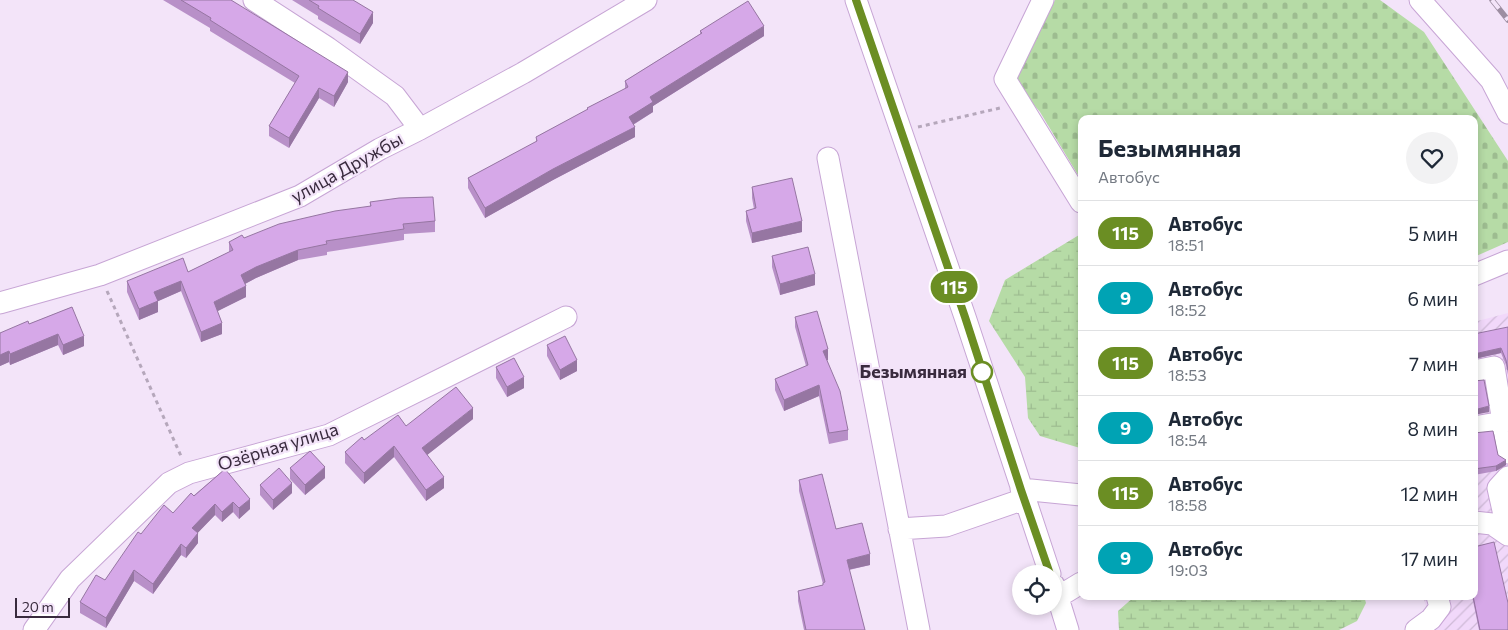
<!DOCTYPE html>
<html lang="ru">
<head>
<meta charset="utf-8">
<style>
	:root { --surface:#fff; --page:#f2f2f3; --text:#1f2937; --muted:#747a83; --line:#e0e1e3 }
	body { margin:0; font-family:Commissioner,sans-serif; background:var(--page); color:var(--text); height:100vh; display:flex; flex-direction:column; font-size:19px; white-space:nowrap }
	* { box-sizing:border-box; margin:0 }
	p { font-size:16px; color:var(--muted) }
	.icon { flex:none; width:28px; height:28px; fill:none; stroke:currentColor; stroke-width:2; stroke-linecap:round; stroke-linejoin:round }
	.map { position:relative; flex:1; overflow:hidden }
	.side { position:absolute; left:1078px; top:115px; width:400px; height:485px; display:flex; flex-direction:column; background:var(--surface); border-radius:10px; box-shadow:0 2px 8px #0003 }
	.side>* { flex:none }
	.badge { padding:0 10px; border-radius:16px; font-size:18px; line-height:32px }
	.fabs { position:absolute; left:1012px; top:565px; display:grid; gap:10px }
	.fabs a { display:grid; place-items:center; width:50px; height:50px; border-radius:50%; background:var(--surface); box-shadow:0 2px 8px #0003; font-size:25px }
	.scale { position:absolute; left:15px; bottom:12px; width:55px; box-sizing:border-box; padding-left:5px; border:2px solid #392b3e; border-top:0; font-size:14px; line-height:18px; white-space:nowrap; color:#392b3e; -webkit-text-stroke:4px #f3e4f9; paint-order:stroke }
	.map>.badge { position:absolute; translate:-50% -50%; box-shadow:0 0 0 2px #fff }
	.round { display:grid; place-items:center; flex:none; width:52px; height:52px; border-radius:26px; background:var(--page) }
	.summary { display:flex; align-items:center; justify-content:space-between; height:85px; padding:0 20px }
	h1 { font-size:24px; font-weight:700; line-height:38px }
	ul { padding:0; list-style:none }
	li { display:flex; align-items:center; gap:15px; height:65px; padding:0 20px; border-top:1px solid var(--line) }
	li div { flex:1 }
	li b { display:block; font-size:19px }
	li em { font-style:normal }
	li .badge { min-width:55px; font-weight:700; text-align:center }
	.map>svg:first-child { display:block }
	.industrial { fill:url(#industrial-furrows) }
	.wetland { fill:url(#wetland-marsh) }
	.cemetery { fill:url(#cemetery-stones) }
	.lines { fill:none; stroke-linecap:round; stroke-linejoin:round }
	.minor-casing { stroke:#c7a5d5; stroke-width:23 }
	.path { stroke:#b5a7bb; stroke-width:3; stroke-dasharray:4 4; stroke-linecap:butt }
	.minor { stroke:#fff; stroke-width:21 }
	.rail-casing { stroke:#9d8ea2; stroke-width:5.5 }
	.rail { stroke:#f3e4f9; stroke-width:4; stroke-dasharray:11; stroke-linecap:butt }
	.wall { fill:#b890c8 }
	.shaded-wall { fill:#9676a2 }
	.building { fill:#d6a8e8; stroke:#9676a2 }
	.line-casing { stroke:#fff; stroke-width:11 }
	.line { stroke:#6b8e23; stroke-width:8 }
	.stop-dot { fill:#fff; stroke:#6b8e23; stroke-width:2.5 }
	.labels { text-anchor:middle; stroke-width:4.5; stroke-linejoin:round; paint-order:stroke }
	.street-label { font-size:18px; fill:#392b3e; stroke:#f3e4f9 }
	.stop-label { font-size:18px; font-weight:bold; fill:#392b3e; stroke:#f3e4f9; text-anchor:end }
</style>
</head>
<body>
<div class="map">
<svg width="1508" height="630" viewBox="0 0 1508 630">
	<defs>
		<pattern id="industrial-furrows" width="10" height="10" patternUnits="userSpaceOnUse" patternTransform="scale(1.25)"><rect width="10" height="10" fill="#f1d8fa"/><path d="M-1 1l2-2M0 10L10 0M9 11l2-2" fill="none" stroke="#cfbad7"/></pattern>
		<pattern id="wetland-marsh" width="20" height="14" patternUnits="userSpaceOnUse" patternTransform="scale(1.25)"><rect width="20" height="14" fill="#b6dba6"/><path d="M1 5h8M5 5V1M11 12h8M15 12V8" fill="none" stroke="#9dbc90"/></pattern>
		<pattern id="cemetery-stones" width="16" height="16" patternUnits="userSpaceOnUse" patternTransform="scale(1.25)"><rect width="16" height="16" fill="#b6dba6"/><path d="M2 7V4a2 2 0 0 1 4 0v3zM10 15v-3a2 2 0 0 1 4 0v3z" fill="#9dbc90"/></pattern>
	</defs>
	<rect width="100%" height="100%" fill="#f3e4f9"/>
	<path class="industrial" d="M1508,313V630H1433L1423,596H1474V322Z"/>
	<path class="wetland" d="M1079,235L1081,236L1080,448L1040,436L1028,418L1025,377L989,321L1005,280Z
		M1135,596H1364L1366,603L1357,621L1339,630H1119L1118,611Z"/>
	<path class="cemetery" d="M1055,0H1380L1424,32L1508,161V242L1474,257V119H1081V180L1040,112L1014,82Z"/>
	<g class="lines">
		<defs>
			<path id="minor" d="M254,0L328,48L395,96L420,129
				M856,0L965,317L1050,574
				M1043,0L1005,79L1081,202
				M1420,0L1491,80L1508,113
				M828,158L919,630
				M1474,275L1508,261
				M0,303L100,275L300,196L380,149L420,129L523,73L646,0
				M1474,371L1494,367L1508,453
				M1474,427L1503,422
				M1508,477L1498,488L1508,533
				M1021,489L1081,495
				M1474,522L1492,524L1508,535
				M899,529L946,526L1024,499
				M1054,585L1068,630
				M1058,597L1081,583
				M34,630L70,579L169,483L189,473L329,435L566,317
				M1416,630L1431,619L1440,607L1437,596"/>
		</defs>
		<use href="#minor" class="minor-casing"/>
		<path class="path" d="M918,127L1000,108
			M107,291L181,456"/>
		<use href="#minor" class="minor"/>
		<defs>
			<path id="rail" d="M1492,0L1508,20"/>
		</defs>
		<use href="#rail" class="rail-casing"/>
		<use href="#rail" class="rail"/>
	</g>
	<path class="wall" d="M163,0H231L348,82L334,107L319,98L289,148L269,136V126L295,83L210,31V28Z
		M292,0H353L373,23L360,44L318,19V16Z
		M700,31L764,36L653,106V112L633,125L635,137L553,180L485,218L468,188V178L536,142V137L587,110V108L625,89V81L700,34Z
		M752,187L802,232L752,243L746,221V211L754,209L752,198Z
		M370,202L435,221V232L404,234V240L327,252V255L298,260L256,278L245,284L246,297L217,311L222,334L201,342L181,291L158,301V312L139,320L127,292V281L188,272L229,252V242L370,206Z
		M772,256L815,285L780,295L772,267Z
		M72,307L84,346L63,355L58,345L10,365L9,362L0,366V333L29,324Z
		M795,317L828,360H827L848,430V440L829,444L819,396L784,411L775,390V379L806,366L795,327Z
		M1508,327V375L1506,365L1501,353L1474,359Z
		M547,345L577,371L560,380L547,356Z
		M496,367L524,388L507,397L496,378Z
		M473,419L427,455L444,488L426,501L394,457L364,484L345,463V452L364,440L406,426Z
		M1474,433L1498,455L1506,465L1496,471L1474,475Z
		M290,468L325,478L305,495L290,479Z
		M225,469L250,509L239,519L233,512L222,522L215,515L197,533L198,543L186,558L181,555L153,594L134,581L106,628L80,613V602L105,580L141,534L173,513Z
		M799,480L836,529L870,565L849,570L865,630H804L798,601V591L823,585V584L799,491Z
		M260,485L292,493L273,510L260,495Z
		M1472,596H1474L1508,630H1479Z"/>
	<path class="shaded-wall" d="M373,12V23L360,44V34Z
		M764,26V36L653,106V112L629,127V117L650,97Z
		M348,72V82L334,107V96Z
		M319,88V98L289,148V138Z
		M635,127V137L553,180L485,218V208L553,169Z
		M802,221V232L752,243V233Z
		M298,250V260L256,278L241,286V275L256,267Z
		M815,274V285L780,295V284Z
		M181,281V291L154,303V292Z
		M246,286V297L214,313V302Z
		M158,301V312L139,320V309Z
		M222,323V334L201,342V332Z
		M58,334V345L10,365V354Z
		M84,336V346L63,355V345Z
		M1501,348V353L1474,359V354Z
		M828,349V360L823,361V351Z
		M9,351V362L0,366V355Z
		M577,360V371L560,380V370Z
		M524,377V388L507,397V387Z
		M819,385V396L784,411V400Z
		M1489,406V412L1474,415V410Z
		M473,408V419L422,459V448Z
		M394,446V457L364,484V473Z
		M1506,460V465L1496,471V466Z
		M325,467V478L305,495V485Z
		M444,477V488L426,501V490Z
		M292,483V493L273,510V500Z
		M250,499V509L239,519V508Z
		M233,502V512L222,522V512Z
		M215,504V515L192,539V528Z
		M198,533V543L186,558V548Z
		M181,544V555L153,594V584Z
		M870,554V565L847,570V560Z
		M134,570V581L106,628V618Z"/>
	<path class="building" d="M181,0H231L348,72L334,96L319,88L289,138L269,126L299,76L210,20L211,18Z
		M309,0H353L373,12L360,34L318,8L319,6Z
		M748,1L764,26L650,97L653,102L629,117L635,127L553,169L485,208L468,178L537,141L536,137L588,109L587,108L628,87L625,81L702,33L700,31Z
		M792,178L802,221L752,233L746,211L756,208L752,187Z
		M433,197L435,221L403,224L404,229L326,241L327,244L298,250L256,267L241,275L246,286L214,302L222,323L201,332L181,281L154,292L158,301L139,309L127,281L183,258L188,272L233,250L229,242L242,235L244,238L279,224L335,211L371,206L370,202L399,198Z
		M808,247L815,274L780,284L772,256Z
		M72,307L84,336L63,345L58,334L10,354L9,351L0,355V333L28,321L29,324Z
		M817,311L828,349L823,351L840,391L848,430L829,433L819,385L784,400L775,379L808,365L795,317Z
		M1508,327V370L1506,360L1501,348L1474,354V334Z
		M565,336L577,360L560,370L547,345Z
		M514,358L524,377L507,387L496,367Z
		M1484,380L1489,406L1474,410V381Z
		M456,387L473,408L422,448L444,477L426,490L394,446L364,473L345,452L362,437L364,440L398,415L406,426Z
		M1493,431L1498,455L1506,460L1496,466L1474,469V433Z
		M310,451L325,467L305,485L290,468Z
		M279,468L292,483L273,500L260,485Z
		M225,469L250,499L239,508L233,502L222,512L215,504L192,528L198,533L186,548L181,544L153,584L134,570L106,618L80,602L96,575L105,580L138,532L141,534L164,505L173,513L191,493L194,496Z
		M822,474L836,529L862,523L870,554L847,560L865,630H806L798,591L823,585V583L825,582L799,480Z
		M1494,542L1508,603V630H1480L1473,596H1474V547Z"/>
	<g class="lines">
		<defs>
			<path id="line" d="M856,0L965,317L1021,490L1050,574"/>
		</defs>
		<use href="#line" class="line-casing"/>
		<use href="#line" class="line"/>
	</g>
	<circle class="stop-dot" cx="982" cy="372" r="10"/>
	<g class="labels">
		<g class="street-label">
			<text transform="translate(347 168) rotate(-29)" y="6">улица Дружбы</text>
			<text transform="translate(278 447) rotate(-17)" y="6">Озёрная улица</text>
		</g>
		<g class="stop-label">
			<text x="967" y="378">Безымянная</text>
		</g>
	</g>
</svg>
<div class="fabs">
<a><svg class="icon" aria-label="locate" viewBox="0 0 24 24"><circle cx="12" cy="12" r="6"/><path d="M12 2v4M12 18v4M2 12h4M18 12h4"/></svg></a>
</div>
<div class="scale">20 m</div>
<b class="badge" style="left:954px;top:287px;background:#6b8e23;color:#fff">115</b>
<section class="side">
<div class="summary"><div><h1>Безымянная</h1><p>Автобус</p></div><a class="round"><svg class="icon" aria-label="heart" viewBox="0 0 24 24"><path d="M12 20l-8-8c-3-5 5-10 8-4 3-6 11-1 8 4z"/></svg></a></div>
<ul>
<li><span class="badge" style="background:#6b8e23;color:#fff">115</span><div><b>Автобус</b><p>18:51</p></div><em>5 мин</em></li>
<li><span class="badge" style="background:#00a3b4;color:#fff">9</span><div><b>Автобус</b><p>18:52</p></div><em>6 мин</em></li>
<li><span class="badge" style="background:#6b8e23;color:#fff">115</span><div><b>Автобус</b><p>18:53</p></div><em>7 мин</em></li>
<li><span class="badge" style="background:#00a3b4;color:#fff">9</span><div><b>Автобус</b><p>18:54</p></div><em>8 мин</em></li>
<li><span class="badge" style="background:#6b8e23;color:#fff">115</span><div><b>Автобус</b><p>18:58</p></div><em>12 мин</em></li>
<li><span class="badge" style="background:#00a3b4;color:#fff">9</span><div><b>Автобус</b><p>19:03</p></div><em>17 мин</em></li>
</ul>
</section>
</div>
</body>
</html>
